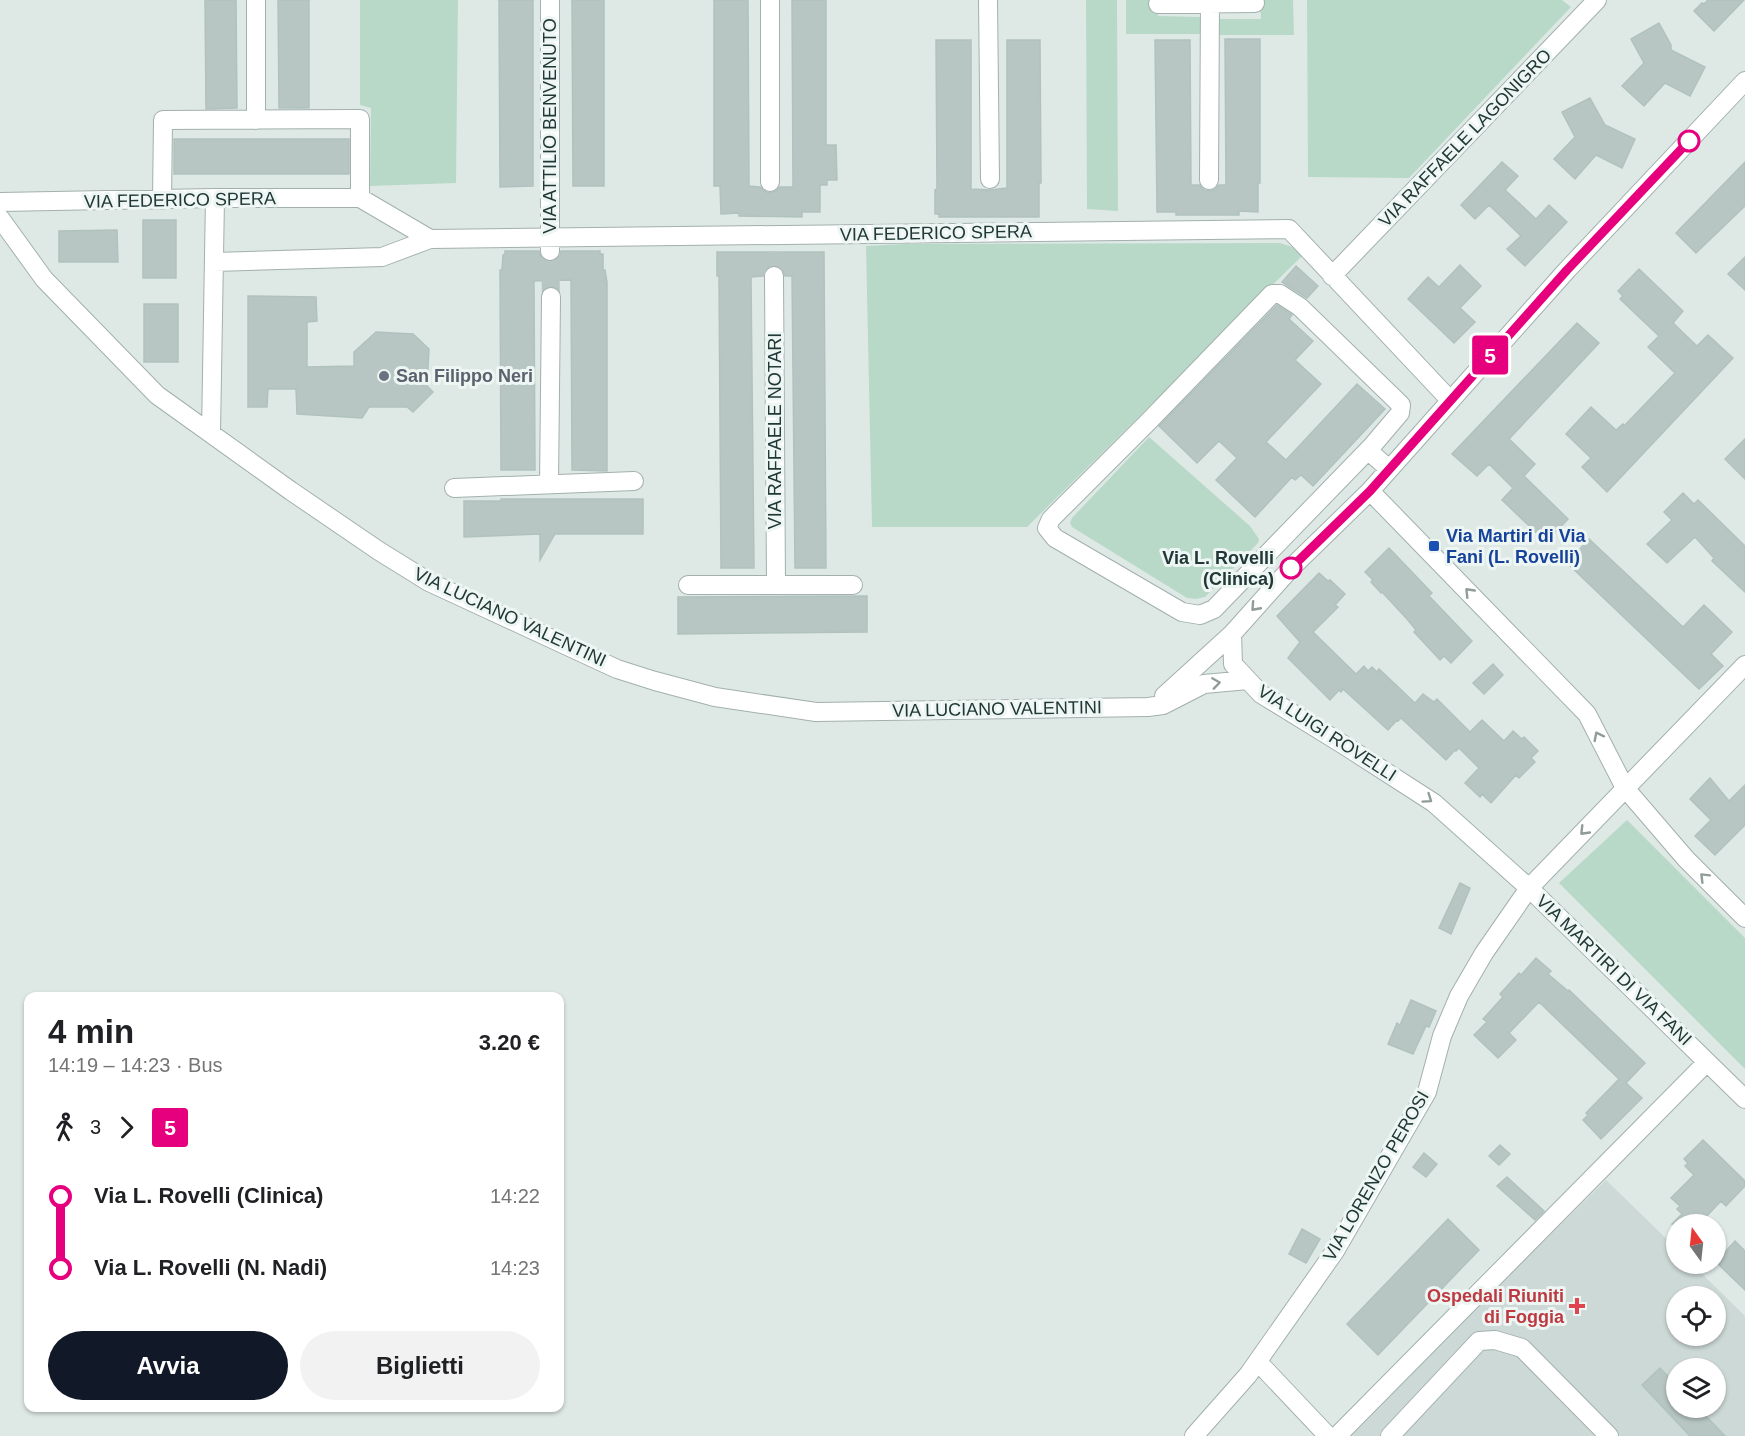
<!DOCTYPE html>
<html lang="it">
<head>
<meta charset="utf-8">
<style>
	:root { --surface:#fff; --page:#f2f2f2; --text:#202124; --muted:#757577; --accent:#111827 }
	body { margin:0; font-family:Helvetica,sans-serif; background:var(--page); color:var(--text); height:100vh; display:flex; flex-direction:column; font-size:22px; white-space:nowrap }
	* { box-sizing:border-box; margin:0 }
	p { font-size:20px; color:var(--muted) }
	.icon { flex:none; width:33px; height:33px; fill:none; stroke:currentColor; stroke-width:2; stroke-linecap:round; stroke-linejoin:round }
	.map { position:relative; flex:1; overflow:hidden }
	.panel { position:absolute; left:24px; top:992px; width:540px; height:420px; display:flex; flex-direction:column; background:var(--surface); border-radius:12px; box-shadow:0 2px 4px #0004 }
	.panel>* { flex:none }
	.badge { padding:0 12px; border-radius:4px; font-size:21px; line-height:39px }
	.needle { width:39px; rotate:345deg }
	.buttons { position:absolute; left:1666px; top:1214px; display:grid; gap:12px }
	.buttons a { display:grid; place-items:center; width:60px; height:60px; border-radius:50%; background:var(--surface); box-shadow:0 2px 4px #0004; font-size:30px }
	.map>.badge { position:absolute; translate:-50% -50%; box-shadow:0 0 0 3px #fff }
	.legs { display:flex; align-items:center; gap:9px; height:66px; padding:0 24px; font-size:20px }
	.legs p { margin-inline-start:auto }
	.summary { display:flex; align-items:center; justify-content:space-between; height:102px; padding:0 24px }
	h1 { font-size:33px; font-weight:700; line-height:45px }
	.button { display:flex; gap:12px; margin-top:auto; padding:12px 24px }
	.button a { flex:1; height:69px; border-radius:36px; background:var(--accent); color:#fff; font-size:24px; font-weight:700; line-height:69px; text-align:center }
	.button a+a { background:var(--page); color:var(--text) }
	ul { padding:0 24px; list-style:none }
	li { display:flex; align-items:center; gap:21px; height:72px; font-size:22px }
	li i { display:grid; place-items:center; width:9px; height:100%; margin:0 8px; background:currentColor }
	li i::after { content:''; width:15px; height:15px; margin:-8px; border:4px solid; border-radius:50%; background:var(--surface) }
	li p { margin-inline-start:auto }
	li:first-child i { background:linear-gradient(#0000 50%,currentColor 0) }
	li:last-child i { background:linear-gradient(currentColor 50%,#0000 0) }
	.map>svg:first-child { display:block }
	.built { fill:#cdd9d6; fill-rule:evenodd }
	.green { fill:#b8d9c8 }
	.building { fill:#b7c6c3; stroke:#b1c2be; stroke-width:1.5 }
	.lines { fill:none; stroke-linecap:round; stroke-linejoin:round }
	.minor-tunnel { stroke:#b8c6c3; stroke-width:18; stroke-dasharray:18 9; stroke-linecap:butt }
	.minor-casing { stroke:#a2b0ae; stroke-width:20 }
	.minor { stroke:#fff; stroke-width:18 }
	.oneway { stroke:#909c9a }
	.line-1-casing { stroke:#fff; stroke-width:14 }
	.line-1 { stroke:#e6007e; stroke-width:9 }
	.stop-1-dot { fill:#fff; stroke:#e6007e; stroke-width:3 }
	.worship-dot { fill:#6b7280; stroke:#eef6f4; stroke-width:2 }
	.transit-dot { fill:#1a4fb4; stroke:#eef6f4; stroke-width:2 }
	.health-dot { fill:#e0444e; stroke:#eef6f4; stroke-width:2 }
	.labels { text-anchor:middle; stroke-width:6; stroke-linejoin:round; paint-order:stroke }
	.street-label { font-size:18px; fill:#213836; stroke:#eef6f4 }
	.worship-label { font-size:18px; font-weight:bold; fill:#5b616d; stroke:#eef6f4; text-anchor:start }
	.transit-label { font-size:18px; font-weight:bold; fill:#164399; stroke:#eef6f4; text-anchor:start }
	.stop-label { font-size:18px; font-weight:bold; fill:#213836; stroke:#eef6f4; text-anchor:end }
	.health-label { font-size:18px; font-weight:bold; fill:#be3a42; stroke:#eef6f4; text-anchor:end }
</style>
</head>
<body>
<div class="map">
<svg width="1745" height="1436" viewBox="0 0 1745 1436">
	<rect width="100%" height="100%" fill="#dee9e6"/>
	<path class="built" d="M1606,1180L1677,1249V1263H1691L1745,1316V1436H1345ZM1677,1296H1716V1335H1677ZM1677,1368H1716V1407H1677Z"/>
	<path class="green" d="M360,0H458L456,183L370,186L371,108L360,105Z
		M1086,0H1117L1118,211L1087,209Z
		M1126,0H1157L1158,16L1200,17V34H1126Z
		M1260,0H1293L1294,35H1219V19H1261Z
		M1307,0H1562L1571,7L1409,178L1308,177Z
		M1280,243L1292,247L1302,256L1027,527H872L866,246L904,244Z
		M1149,437L1250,526L1259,539L1258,543L1205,597L1196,599L1187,598L1072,527L1070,523L1072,518Z
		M1627,820L1745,938V1069L1559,883Z"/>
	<path class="building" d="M205,0H236L237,108L206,109Z
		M278,0H309V108H279Z
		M499,0H533V186L500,187Z
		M572,0H604V186H573Z
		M714,0H748L749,186L760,187L764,191L769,193L776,191L780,187H793L792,0H826V145H836L837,180H827V185H820V212H802V217L739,216V213L721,214L720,186H714Z
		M1708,0H1744L1714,31L1694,11L1702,3L1704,4Z
		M1659,23L1671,45V50L1705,67L1690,96L1665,83L1644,106L1622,86L1644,63L1631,39Z
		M1225,39H1260V183H1258V212L1239,211V215H1176V212H1157L1155,40H1190L1191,185H1199L1204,190L1210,191L1215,189L1219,185H1226Z
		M936,40H971V189L990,190L1007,188V40H1040L1041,183H1039V217H939V214H935V190L937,189Z
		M1590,98L1605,125L1635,139L1622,168L1596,155L1575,179L1554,159L1575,137L1562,112Z
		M174,139H349V174H174Z
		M1502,162L1518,176L1505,190L1536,219L1549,205L1567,222L1525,266L1507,249L1521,236L1489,205L1475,219L1461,205Z
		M1745,162V206L1696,253L1676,233Z
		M143,220H176V278H143Z
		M117,230L118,262H59V231Z
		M505,251H539L541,257L549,262L556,260L560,256L561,251H600V254H603V270H605L607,282V471L572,470L571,280L534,281L535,470H501L500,270H502L503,255L505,254Z
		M717,252H824L826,568H795L792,276H785L783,270L775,265L768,267L764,271L763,276L751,277L754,568H721L719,276H717Z
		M1745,257V290L1728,274Z
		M1460,265L1481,286L1460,308L1475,322L1454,343L1408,299L1428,277L1439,287Z
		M1296,266L1318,286L1307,298L1282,282Z
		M1639,269L1683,311L1673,323L1697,346L1708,335L1733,358L1607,492L1582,467L1591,458L1566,434L1591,407L1616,430L1623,424L1624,426L1675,373L1648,347L1659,336L1620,299L1623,296L1618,291Z
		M248,296L316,297L317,321L307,322V367L354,366V352L376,332L413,334L429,349L427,386L433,392L413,412L407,407H369L362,418L297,414L296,389H268L267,407H248Z
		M144,304H178V362H144Z
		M1277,305L1292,315L1289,319L1313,341L1295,360L1321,384L1266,442L1286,460L1357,384L1385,409L1313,486L1301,475L1295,480L1292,477L1255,517L1216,480L1237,458L1219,441L1197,463L1159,426Z
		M1577,323L1599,343L1509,439L1535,464L1524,476L1568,519L1546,542L1502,500L1513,488L1489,464L1477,476L1452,454Z
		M1745,439V479L1725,459Z
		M1683,493L1694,504L1698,500L1745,546V592L1712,561L1714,558L1695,537L1667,563L1647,544L1672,520L1664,512Z
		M501,499H643V534H555L540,560V534L464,537V501H501Z
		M1589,539L1683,627L1704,605L1732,632L1711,654L1723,666L1699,689L1567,563Z
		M1389,548L1432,593L1429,596L1472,641L1451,663L1444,656L1440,660L1414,632L1416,630L1407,619L1382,592L1381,593L1371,582L1373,580L1365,572Z
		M1319,573L1328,581L1330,580L1345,594L1335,605L1338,607L1313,632L1356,674L1364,666L1368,671L1372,667L1377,672L1379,669L1415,703L1423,694L1434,702L1437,699L1470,732L1482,720L1504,741L1513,731L1522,739L1524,737L1538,751L1531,758L1535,762L1519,778L1516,775L1491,803L1482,794L1480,797L1465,783L1479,768L1459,748L1456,751L1455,750L1446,760L1401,718L1398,721L1397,720L1388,730L1343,689L1341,692L1339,690L1330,700L1288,658L1300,642L1277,616Z
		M867,596V632L678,634V597Z
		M1493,664L1503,675L1484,694L1473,683Z
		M1710,778L1729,801L1745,785V825L1715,855L1695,836L1711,820L1690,799Z
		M1460,883L1470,888L1451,934L1439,928Z
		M1536,958L1551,971L1548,974L1568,991L1569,990L1645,1063L1626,1083L1642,1098L1601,1139L1583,1120L1588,1115L1586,1113L1619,1079L1539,1002L1509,1033L1516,1040L1498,1058L1474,1035L1487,1022L1483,1019L1503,997L1500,994L1519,973L1521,975Z
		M1411,1000L1436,1011L1429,1027L1426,1026L1413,1054L1388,1044L1397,1023L1400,1025Z
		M1703,1140L1745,1181V1186L1726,1206L1721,1201L1704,1219L1702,1217L1695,1224H1672L1682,1214L1677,1209L1680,1206L1671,1198L1694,1175L1685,1166L1688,1163L1684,1159Z
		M1500,1145L1510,1154L1499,1165L1489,1156Z
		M1424,1153L1437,1164L1426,1177L1413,1167Z
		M1507,1177L1544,1211L1535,1220L1497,1186Z
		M1448,1219L1479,1250L1378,1355L1347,1324Z
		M1302,1229L1320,1239L1306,1263L1289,1254Z
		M1735,1241L1745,1251V1290L1716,1262Z
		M1660,1368L1677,1386V1407H1711L1704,1414L1725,1436H1690L1642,1385Z"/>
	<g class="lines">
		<path class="minor-tunnel" d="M550,251L551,297
			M774,252V276"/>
		<defs>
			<path id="minor" d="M256,0V120
				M770,0V182
				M988,0L990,179
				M1158,4L1255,3
				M1209,180L1210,0
				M162,200L163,120L360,119V198
				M0,202L215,198H360L430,239L1289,229L1450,400
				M0,218L44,279L157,395L291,491L379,551L429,582L617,669L655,681L715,697L816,712L1148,707L1163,705L1204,684L1248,680
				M550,251V0
				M214,262L382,257L430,239
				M774,276L776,585
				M1332,276L1597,0
				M211,433L215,198
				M1372,446L1214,609L1200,615L1182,612L1055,538L1047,528L1051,519L1150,420L1272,294H1280L1300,307L1401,405L1400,413L1372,446V454L1389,469
				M549,484L551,297
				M454,488L634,481
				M1370,491L1587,714L1625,788L1686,859L1745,918
				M688,585H853
				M1232,634L1233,664L1261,694L1344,745L1434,803L1529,888L1745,1099
				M1164,696L1232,634L1291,568L1370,491L1567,270L1745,81
				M1258,1362L1328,1436
				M1194,1436L1248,1375L1335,1251L1427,1092L1442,1036L1459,996L1484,953L1529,888L1745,665
				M1337,1436L1707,1062
				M1390,1436L1479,1341L1495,1340L1522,1348L1609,1436"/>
		</defs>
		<use href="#minor" class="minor-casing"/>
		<use href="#minor" class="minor"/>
	</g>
	<defs><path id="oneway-chevron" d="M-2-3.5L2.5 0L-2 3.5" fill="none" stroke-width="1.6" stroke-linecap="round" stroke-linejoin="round" transform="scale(1.5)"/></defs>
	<g class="oneway">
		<use href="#oneway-chevron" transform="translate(1469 592) rotate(-134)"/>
		<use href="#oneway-chevron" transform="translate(1255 607) rotate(132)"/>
		<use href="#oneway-chevron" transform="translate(1216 683) rotate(-8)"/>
		<use href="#oneway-chevron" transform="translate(1598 736) rotate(-117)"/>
		<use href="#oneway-chevron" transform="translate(1428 799) rotate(35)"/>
		<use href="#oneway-chevron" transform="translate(1584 831) rotate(134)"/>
		<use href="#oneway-chevron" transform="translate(1704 877) rotate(-135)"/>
	</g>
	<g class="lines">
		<defs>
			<path id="line-1" d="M1291,568L1370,491L1567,270L1689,141"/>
		</defs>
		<use href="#line-1" class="line-1-casing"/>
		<use href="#line-1" class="line-1"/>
	</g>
	<g class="stop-1-dot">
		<circle cx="1689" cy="141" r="10"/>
		<circle cx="1291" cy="568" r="10"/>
	</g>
	<circle class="worship-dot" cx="384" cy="376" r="6"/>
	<rect class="transit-dot" x="1428" y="540" width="12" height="12" rx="3"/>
	<path class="health-dot" d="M1574 1297h6v6h6v6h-6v6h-6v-6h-6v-6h6z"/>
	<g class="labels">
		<g class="street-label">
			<text transform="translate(550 126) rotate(-90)" y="6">VIA ATTILIO BENVENUTO</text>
			<text transform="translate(1465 138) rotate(-46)" y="6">VIA RAFFAELE LAGONIGRO</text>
			<text transform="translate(180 200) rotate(-1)" y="6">VIA FEDERICO SPERA</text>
			<text transform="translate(936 233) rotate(-1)" y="6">VIA FEDERICO SPERA</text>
			<text transform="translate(775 431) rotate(-90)" y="6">VIA RAFFAELE NOTARI</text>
			<text transform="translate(510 617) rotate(25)" y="6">VIA LUCIANO VALENTINI</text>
			<text transform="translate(997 709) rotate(-1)" y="6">VIA LUCIANO VALENTINI</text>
			<text transform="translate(1327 733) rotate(33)" y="6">VIA LUIGI ROVELLI</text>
			<text transform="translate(1614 970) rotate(44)" y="6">VIA MARTIRI DI VIA FANI</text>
			<text transform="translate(1376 1176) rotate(-60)" y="6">VIA LORENZO PEROSI</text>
		</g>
		<g class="worship-label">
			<text x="396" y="382">San Filippo Neri</text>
		</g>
		<g class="transit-label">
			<text x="1446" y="542">Via Martiri di Via<tspan x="1446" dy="21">Fani (L. Rovelli)</tspan></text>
		</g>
		<g class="stop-label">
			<text x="1274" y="564">Via L. Rovelli<tspan x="1274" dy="21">(Clinica)</tspan></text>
		</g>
		<g class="health-label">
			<text x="1564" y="1302">Ospedali Riuniti<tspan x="1564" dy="21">di Foggia</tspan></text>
		</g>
	</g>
</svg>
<div class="buttons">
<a><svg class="needle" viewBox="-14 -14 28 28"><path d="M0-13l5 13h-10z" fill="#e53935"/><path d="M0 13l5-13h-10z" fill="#757577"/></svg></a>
<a><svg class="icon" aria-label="locate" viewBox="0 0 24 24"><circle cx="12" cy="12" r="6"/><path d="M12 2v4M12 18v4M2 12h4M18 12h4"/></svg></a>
<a><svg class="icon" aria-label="layers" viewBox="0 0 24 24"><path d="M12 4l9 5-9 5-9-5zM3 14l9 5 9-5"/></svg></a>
</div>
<b class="badge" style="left:1490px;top:355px;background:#e6007e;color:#fff">5</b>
<section class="panel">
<div class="summary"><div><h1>4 min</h1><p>14:19 – 14:23 · Bus</p></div><b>3.20 €</b></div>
<div class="legs"><svg class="icon" aria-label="walk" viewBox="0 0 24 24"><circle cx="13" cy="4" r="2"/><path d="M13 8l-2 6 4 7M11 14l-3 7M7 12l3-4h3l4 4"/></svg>3<svg class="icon" aria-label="forward" viewBox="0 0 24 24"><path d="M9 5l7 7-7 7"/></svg><b class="badge" style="background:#e6007e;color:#fff">5</b></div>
<ul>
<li><i style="color:#e6007e"></i><b>Via L. Rovelli (Clinica)</b><p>14:22</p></li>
<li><i style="color:#e6007e"></i><b>Via L. Rovelli (N. Nadi)</b><p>14:23</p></li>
</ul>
<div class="button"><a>Avvia</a><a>Biglietti</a></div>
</section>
</div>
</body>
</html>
